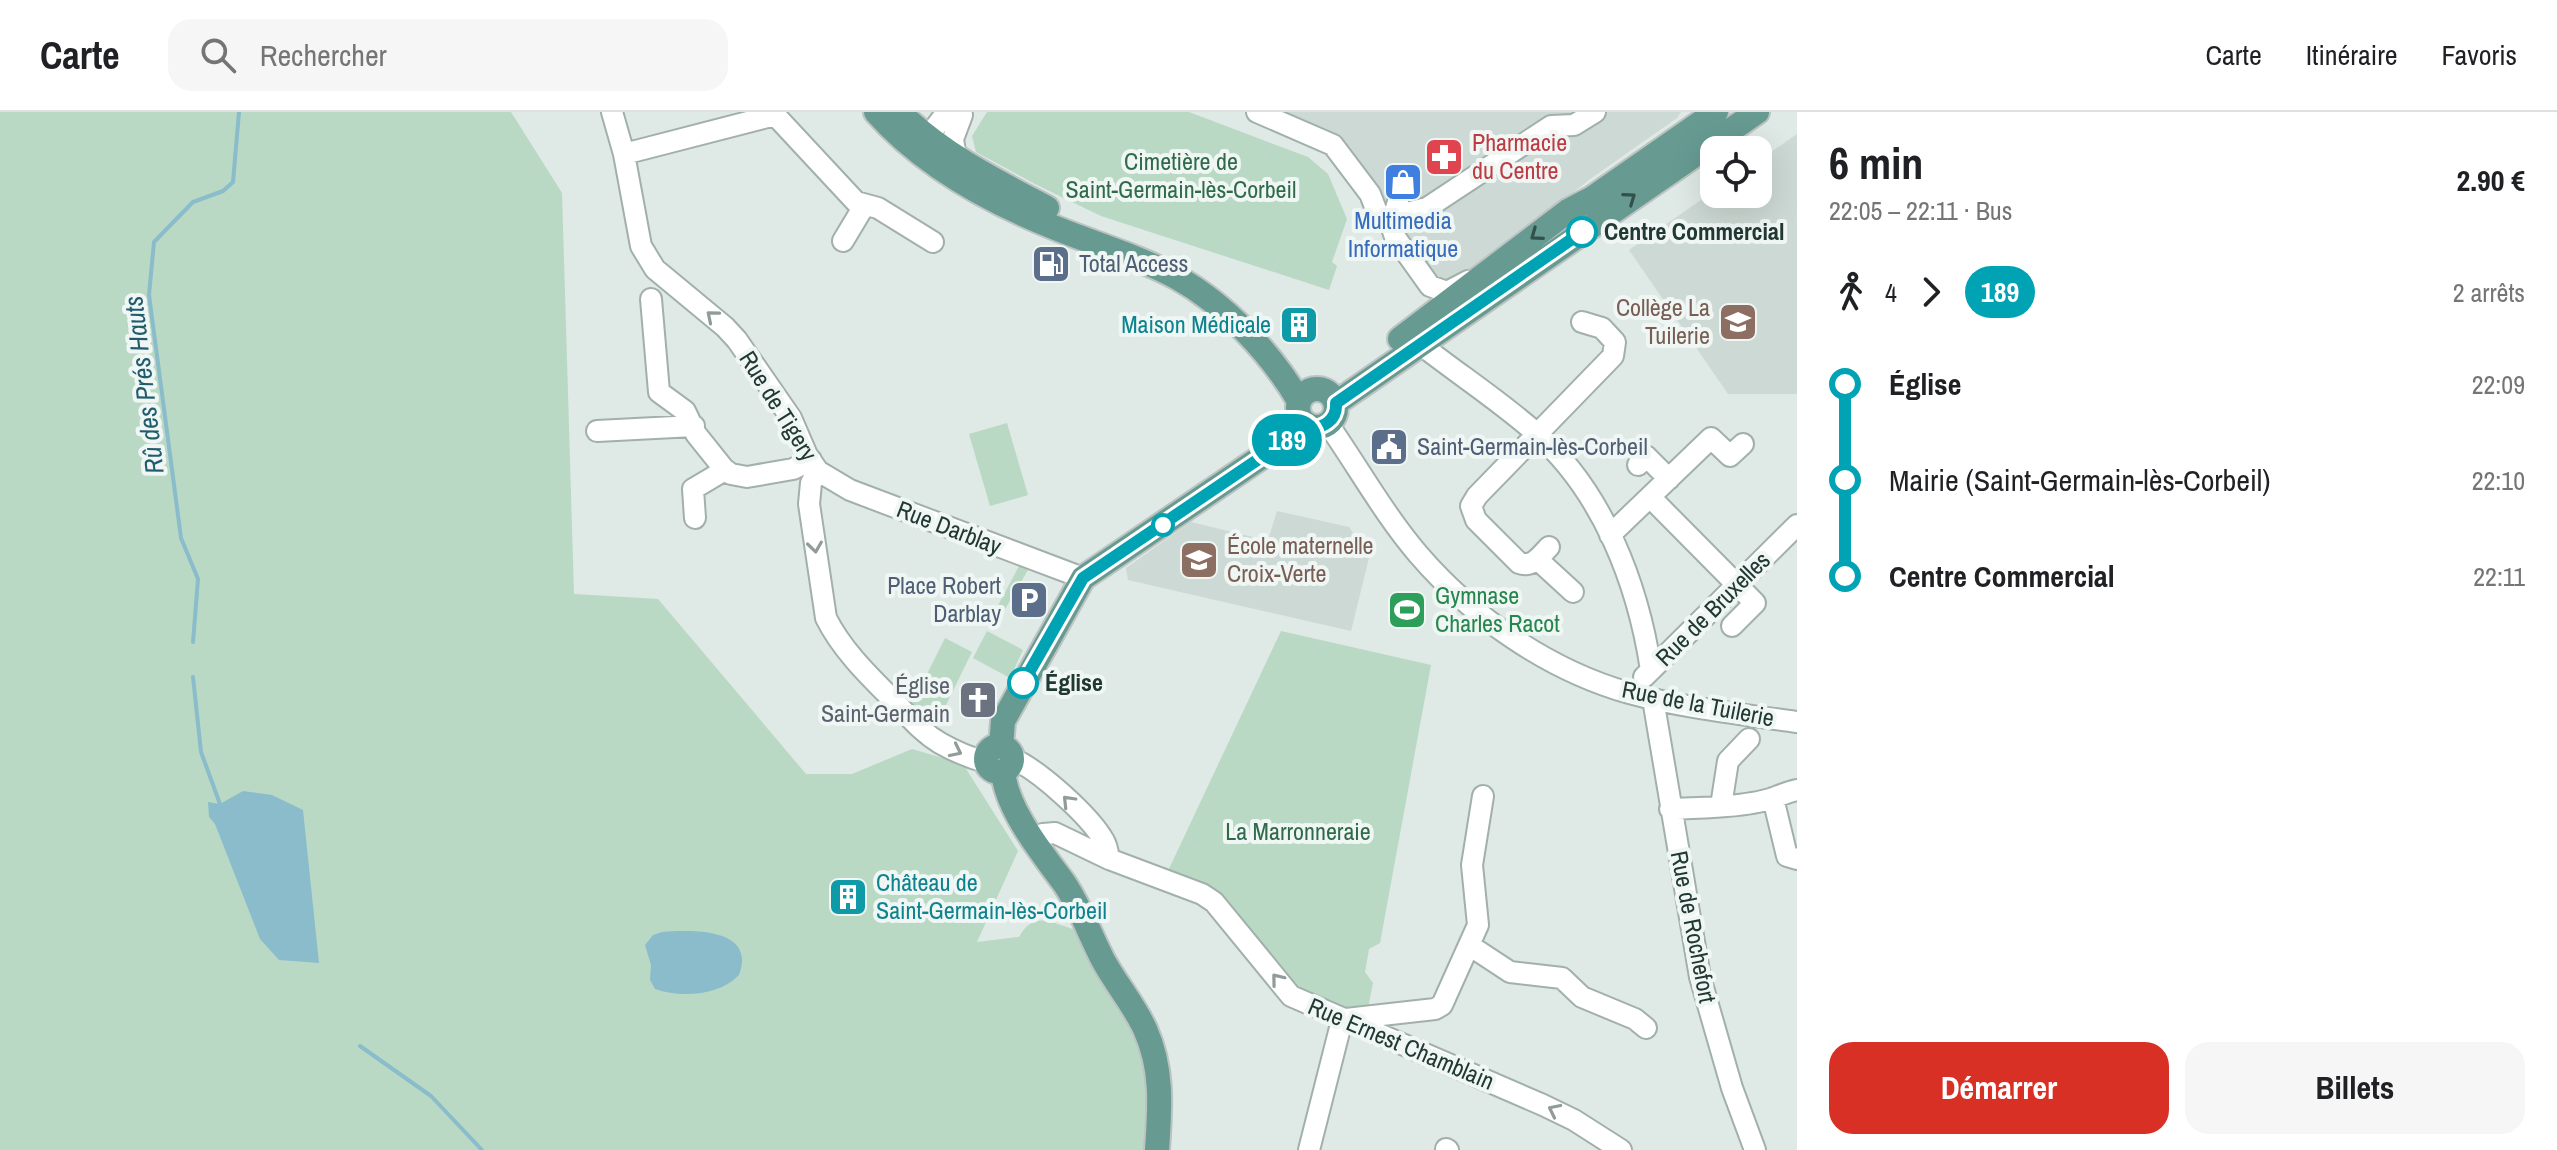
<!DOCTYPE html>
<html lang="fr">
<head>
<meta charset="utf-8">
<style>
	:root { --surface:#fff; --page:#f6f6f6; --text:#202124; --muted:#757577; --line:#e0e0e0; --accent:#d93025 }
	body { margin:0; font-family:"Archivo Narrow",sans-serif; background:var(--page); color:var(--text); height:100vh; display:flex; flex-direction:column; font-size:30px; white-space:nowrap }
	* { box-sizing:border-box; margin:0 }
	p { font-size:26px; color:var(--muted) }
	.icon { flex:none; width:44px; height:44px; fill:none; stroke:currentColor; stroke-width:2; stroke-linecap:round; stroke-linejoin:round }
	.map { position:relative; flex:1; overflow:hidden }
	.side { display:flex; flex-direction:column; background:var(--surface); width:760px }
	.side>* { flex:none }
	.badge { padding:0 16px; border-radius:26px; font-size:28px; line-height:52px }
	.buttons { position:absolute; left:1700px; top:24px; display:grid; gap:16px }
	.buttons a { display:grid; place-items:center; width:72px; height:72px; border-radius:16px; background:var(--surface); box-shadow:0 8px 32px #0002; font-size:40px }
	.map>.badge { position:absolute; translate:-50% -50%; box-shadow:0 0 0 4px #fff }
	.legs { display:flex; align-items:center; gap:12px; height:88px; padding:0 32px; font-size:26px }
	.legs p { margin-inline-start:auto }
	.headline { display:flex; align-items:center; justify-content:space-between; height:136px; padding:0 32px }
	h1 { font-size:44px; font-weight:700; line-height:60px }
	.cta { display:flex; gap:16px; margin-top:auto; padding:16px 32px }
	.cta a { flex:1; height:92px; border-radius:24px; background:var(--accent); color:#fff; font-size:32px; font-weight:700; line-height:92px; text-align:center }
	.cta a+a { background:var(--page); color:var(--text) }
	ul { padding:0 32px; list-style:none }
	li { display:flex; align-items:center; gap:28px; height:96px; font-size:30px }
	li i { display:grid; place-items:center; width:12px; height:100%; margin:0 10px; background:currentColor }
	li i::after { content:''; width:20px; height:20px; margin:-10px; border:6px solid; border-radius:50%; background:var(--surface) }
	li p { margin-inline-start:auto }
	li:first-child i { background:linear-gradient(#0000 50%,currentColor 0) }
	li:last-child i { background:linear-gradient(currentColor 50%,#0000 0) }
	header { display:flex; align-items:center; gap:48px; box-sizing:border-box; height:112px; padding:0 40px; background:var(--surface); border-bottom:2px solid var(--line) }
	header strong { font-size:38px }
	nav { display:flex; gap:44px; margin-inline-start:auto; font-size:28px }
	.search { width:560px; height:72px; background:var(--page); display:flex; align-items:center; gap:20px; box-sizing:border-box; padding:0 28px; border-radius:24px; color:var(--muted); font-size:30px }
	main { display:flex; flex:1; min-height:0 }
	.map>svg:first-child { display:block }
	.built { fill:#cdd9d4 }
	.green { fill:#b9d9c4 }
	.water { fill:#8bbccb }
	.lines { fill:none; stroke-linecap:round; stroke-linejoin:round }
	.stream { stroke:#8bbccb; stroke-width:4 }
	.minor-casing { stroke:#a2b0ac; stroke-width:24 }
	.major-casing { stroke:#bcc3c2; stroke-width:28 }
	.minor { stroke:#fff; stroke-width:20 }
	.major { stroke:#679b92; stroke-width:24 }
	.oneway { stroke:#32514b }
	.oneway2 { stroke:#909c99 }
	.line-1-casing { stroke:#fff; stroke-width:18 }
	.line-1 { stroke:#00a3b4; stroke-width:12 }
	.stop-1-dot { fill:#fff; stroke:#00a3b4; stroke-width:4 }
	.labels { text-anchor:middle; stroke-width:8; stroke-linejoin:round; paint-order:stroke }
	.health-label { font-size:24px; fill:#be3a42; stroke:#eff6f3; text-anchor:start }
	.park-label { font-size:24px; fill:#2f6b4b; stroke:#eff6f3 }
	.shop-label { font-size:24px; fill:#366cbe; stroke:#eff6f3 }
	.stop-label { font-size:24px; font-weight:bold; fill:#213833; stroke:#eff6f3; text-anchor:start }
	.service-label { font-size:24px; fill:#4e5e75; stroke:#eff6f3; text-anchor:start }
	.education-label { font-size:24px; fill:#785e54; stroke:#eff6f3; text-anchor:end }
	.culture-label { font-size:24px; fill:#0d838f; stroke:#eff6f3; text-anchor:end }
	.street-label { font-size:24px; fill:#213833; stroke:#eff6f3 }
	.leisure-label { font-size:24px; fill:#27864d; stroke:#eff6f3; text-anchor:start }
	.worship-label { font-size:24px; fill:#5b616d; stroke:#eff6f3; text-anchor:end }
	.water-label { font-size:26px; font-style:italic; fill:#215c6e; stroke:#eff6f3 }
</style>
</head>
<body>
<header>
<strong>Carte</strong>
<div class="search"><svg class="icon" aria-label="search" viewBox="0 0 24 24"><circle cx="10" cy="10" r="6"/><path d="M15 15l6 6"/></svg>Rechercher</div>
<nav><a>Carte</a><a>Itinéraire</a><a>Favoris</a></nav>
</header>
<main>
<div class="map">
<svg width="1797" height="1038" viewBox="0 0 1797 1038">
	<rect width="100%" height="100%" fill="#dfe9e5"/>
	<path class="built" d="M1278,0H1681L1677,6L1593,65L1436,186L1315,18Z
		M1797,22V282H1728L1629,138L1714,79V82H1758V49Z
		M1277,399L1349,415L1369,446L1351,519L1128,468L1126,456L1191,410L1261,427L1269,425Z"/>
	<path class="green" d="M0,0H511L562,81L574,482L658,487L806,662H852L912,637L963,652L1018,739L977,830L1019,825C1034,799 1049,810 1073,817L1143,935L1150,1010L1144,1038H0Z
		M987,0H1189L1308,45L1328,62L1347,107L1332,150L1337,154L1329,178L1101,104L1035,72L976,40L972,24Z
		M1007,311L1028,383L990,394L969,322Z
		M1019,454L1028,458L1001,504L994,501Z
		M987,519L1023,538L1010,566L973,546Z
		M1281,519L1431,553L1380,831L1369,837L1365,860L1373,871L1367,901L1354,900L1345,895L1338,897L1304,882L1167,761Z
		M945,526L972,540L939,607L912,592Z"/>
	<path class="water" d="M243,679L272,683L303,698L319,851L279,848L260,827L215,712L209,705L208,690L220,692Z
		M662,820C690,818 757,815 739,863C719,884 681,886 655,877L650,868L651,853L645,833L653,823Z"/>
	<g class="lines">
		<path class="stream" d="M193,530L198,467L181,426L149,183L154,130L193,90L223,79L233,70L239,0
			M193,565L201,640L220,692
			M360,934L431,984L482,1038"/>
		<defs>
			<path id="minor" d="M612,0L624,42L641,134L655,157L725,215L737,228L791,306L807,343L818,359L850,378L1083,466
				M1257,0L1333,33L1370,82L1377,100L1387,106L1427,96L1551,14L1574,13L1595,0
				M927,26L947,0
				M624,42L775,3L856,90L878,96L933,130
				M956,46L953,27L962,3
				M1398,90L1391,113L1395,125L1430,174L1447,180L1468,169
				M843,129L864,94
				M651,187L659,280L685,299L696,322L724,357L731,362L747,365L793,357L811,348
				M1420,232C1458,262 1500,289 1536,321C1603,380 1638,472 1651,558
				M1328,312C1358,355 1384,402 1418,442C1472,505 1548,558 1629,581C1683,596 1741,602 1797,610
				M597,319L694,314
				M1638,353L1646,344L1669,367
				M818,359L811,371L809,392L826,506C842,538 869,564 893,588C908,603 921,620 940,631C954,639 970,646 986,650
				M1651,386L1755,491L1732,514
				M695,406L693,377L725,358
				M1610,423L1711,326L1730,344L1743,332
				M1549,435C1540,444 1533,456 1519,451L1476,408L1471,394L1477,384L1613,244L1615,230L1602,216L1582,210
				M1537,447L1573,480
				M1644,565L1797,413
				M1653,587L1700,865L1732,976L1755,1038
				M1011,646C1038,657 1090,704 1104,729C1107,734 1108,741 1109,747
				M1773,686L1787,744L1797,747
				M1721,694L1728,649L1749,627
				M1670,697C1698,696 1747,695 1773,686C1781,683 1788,680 1797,678
				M1033,727L1043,722L1055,721L1109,747L1202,782L1214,790L1291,884L1543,993L1574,1008L1621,1038
				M1469,833L1510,860L1562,866L1582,885L1635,907L1646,916
				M1346,907L1435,897L1442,893L1478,813L1472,753L1483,684
				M1446,1037L1448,1038
				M1309,1038L1342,908"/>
			<path id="major" d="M876,0C923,53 992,91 1058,117C1098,133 1139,145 1176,165C1225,192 1271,241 1299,289
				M899,0C942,42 994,68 1047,96
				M1400,227L1568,99L1591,87L1716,0
				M1298 296a19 19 0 1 1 38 0a19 19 0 1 1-38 0Z
				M1336,291L1757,0
				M986 647a13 13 0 1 1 26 0a13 13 0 1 1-26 0Z
				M1001,635L1003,609L1083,466L1291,325L1315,315
				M1003,659C1006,697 1042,741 1064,771C1080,794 1090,823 1103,848C1116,872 1134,893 1145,917C1163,957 1160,995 1157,1038"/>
		</defs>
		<use href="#minor" class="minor-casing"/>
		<use href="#major" class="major-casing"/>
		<use href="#minor" class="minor"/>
		<use href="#major" class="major"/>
	</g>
	<defs><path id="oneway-chevron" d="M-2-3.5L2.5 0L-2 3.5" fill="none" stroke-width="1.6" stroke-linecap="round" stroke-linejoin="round" transform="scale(2)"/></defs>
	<g class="oneway">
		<use href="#oneway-chevron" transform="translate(1630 86) rotate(-35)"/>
		<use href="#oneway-chevron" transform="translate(1536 123) rotate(144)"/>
	</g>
	<g class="oneway2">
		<use href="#oneway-chevron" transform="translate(712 204) rotate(-140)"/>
		<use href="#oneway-chevron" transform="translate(815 435) rotate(82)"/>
		<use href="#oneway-chevron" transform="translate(956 639) rotate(26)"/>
		<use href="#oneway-chevron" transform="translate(1068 689) rotate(-134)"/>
		<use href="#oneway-chevron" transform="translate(1277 867) rotate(-129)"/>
		<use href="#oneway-chevron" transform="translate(1554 998) rotate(-154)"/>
	</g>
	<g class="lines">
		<defs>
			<path id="line-1" d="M1023,571L1083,466L1291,325C1309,316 1338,317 1336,291L1582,120"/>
		</defs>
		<use href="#line-1" class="line-1-casing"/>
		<use href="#line-1" class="line-1"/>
	</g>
	<defs>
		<symbol id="pharmacy-square" viewBox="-11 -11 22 22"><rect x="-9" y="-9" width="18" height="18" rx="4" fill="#e0444e" stroke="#eff6f3"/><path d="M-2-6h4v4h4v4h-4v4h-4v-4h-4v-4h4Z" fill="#fff"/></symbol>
		<symbol id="shop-square" viewBox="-11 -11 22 22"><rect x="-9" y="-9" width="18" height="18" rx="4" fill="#3f7fe0" stroke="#eff6f3"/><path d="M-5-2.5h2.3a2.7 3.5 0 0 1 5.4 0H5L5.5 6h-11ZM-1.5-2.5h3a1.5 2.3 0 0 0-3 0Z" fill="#fff"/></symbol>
		<symbol id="fuel-square" viewBox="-11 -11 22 22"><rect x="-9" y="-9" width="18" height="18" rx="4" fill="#5c6f8a" stroke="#eff6f3"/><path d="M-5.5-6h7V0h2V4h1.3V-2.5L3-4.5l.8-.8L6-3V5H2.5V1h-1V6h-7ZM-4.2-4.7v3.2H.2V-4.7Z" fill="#fff"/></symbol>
		<symbol id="school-square" viewBox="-11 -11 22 22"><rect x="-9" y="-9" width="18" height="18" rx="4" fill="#8d6e63" stroke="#eff6f3"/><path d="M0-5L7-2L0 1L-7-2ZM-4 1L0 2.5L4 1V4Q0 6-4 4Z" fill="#fff"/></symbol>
		<symbol id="building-square" viewBox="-11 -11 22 22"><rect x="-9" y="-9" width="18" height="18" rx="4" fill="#0f9aa8" stroke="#eff6f3"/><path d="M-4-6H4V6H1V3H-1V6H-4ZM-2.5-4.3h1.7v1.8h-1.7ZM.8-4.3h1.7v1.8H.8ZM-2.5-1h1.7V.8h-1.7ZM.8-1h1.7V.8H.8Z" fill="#fff"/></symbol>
		<symbol id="civic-square" viewBox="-11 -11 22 22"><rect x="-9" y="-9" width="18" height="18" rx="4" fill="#5c6f8a" stroke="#eff6f3"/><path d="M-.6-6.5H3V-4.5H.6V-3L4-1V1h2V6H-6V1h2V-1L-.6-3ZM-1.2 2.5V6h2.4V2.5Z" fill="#fff"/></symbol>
		<symbol id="parking-square" viewBox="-11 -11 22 22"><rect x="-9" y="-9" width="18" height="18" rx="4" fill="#5c6f8a" stroke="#eff6f3"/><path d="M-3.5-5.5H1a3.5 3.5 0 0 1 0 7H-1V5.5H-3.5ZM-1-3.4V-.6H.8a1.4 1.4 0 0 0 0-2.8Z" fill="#fff"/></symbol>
		<symbol id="stadium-square" viewBox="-11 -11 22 22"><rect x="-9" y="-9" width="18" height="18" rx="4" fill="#2e9e5b" stroke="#eff6f3"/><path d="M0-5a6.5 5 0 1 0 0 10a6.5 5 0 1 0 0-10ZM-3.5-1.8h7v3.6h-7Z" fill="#fff"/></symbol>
		<symbol id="church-square" viewBox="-11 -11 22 22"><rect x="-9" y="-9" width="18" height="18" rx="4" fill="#6b7280" stroke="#eff6f3"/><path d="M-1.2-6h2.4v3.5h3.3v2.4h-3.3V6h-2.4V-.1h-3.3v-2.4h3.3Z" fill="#fff"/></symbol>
	</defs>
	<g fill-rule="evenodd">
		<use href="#pharmacy-square" x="1422" y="23" width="44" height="44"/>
		<use href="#shop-square" x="1381" y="48" width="44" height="44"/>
		<use href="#fuel-square" x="1029" y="130" width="44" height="44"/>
		<use href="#school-square" x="1716" y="188" width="44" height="44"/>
		<use href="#building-square" x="1277" y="191" width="44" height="44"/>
		<use href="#civic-square" x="1367" y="313" width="44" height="44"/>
		<use href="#school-square" x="1177" y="426" width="44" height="44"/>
		<use href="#parking-square" x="1007" y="466" width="44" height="44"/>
		<use href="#stadium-square" x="1385" y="476" width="44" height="44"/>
		<use href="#church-square" x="956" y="566" width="44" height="44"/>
		<use href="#building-square" x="826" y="763" width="44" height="44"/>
	</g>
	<g class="stop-1-dot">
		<circle cx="1582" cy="120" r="14"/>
		<circle cx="1163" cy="413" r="10"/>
		<circle cx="1023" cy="571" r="14"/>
	</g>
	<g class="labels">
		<g class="health-label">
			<text x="1472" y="39">Pharmacie<tspan x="1472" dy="28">du Centre</tspan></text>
		</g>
		<g class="park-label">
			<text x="1181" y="58">Cimetière de<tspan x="1181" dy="28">Saint-Germain-lès-Corbeil</tspan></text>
			<text x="1298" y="728">La Marronneraie</text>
		</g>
		<g class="shop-label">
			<text x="1403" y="117">Multimedia<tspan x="1403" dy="28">Informatique</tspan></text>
		</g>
		<g class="stop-label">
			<text x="1604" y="128">Centre Commercial</text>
			<text x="1045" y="579">Église</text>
		</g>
		<g class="service-label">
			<text x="1079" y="160">Total Access</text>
			<text x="1417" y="343">Saint-Germain-lès-Corbeil</text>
			<text x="1001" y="482" text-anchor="end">Place Robert<tspan x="1001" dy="28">Darblay</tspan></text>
		</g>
		<g class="education-label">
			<text x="1710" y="204">Collège La<tspan x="1710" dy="28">Tuilerie</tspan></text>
			<text x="1227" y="442" text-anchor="start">École maternelle<tspan x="1227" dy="28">Croix-Verte</tspan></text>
		</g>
		<g class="culture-label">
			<text x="1271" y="221">Maison Médicale</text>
			<text x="876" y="779" text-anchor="start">Château de<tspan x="876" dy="28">Saint-Germain-lès-Corbeil</tspan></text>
		</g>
		<g class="street-label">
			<text transform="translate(778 294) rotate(58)" y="8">Rue de Tigery</text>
			<text transform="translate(949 416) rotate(21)" y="8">Rue Darblay</text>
			<text transform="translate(1713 497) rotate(-45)" y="8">Rue de Bruxelles</text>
			<text transform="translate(1698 592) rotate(11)" y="8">Rue de la Tuilerie</text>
			<text transform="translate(1693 815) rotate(79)" y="8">Rue de Rochefort</text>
			<text transform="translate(1401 932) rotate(23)" y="8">Rue Ernest Chamblain</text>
		</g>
		<g class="leisure-label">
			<text x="1435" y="492">Gymnase<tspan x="1435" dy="28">Charles Racot</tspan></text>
		</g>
		<g class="worship-label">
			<text x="950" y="582">Église<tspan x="950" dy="28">Saint-Germain</tspan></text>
		</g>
		<g class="water-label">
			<text transform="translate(144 273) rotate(-97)" y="9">Rû des Prés Hauts</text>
		</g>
	</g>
</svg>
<div class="buttons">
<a><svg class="icon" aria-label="locate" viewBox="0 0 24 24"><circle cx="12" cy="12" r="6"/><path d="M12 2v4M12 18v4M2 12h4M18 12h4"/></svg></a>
</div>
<b class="badge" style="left:1287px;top:328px;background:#00a3b4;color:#fff">189</b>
</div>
<section class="side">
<div class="headline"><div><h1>6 min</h1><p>22:05 – 22:11 · Bus</p></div><b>2.90 €</b></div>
<div class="legs"><svg class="icon" aria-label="walk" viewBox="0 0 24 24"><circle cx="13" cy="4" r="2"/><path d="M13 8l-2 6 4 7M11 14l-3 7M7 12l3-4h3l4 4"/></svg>4<svg class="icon" aria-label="forward" viewBox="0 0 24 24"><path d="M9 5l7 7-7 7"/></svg><b class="badge" style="background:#00a3b4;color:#fff">189</b><p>2 arrêts</p></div>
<ul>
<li><i style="color:#00a3b4"></i><b>Église</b><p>22:09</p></li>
<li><i style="color:#00a3b4"></i><span>Mairie (Saint-Germain-lès-Corbeil)</span><p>22:10</p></li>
<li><i style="color:#00a3b4"></i><b>Centre Commercial</b><p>22:11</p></li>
</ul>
<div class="cta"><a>Démarrer</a><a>Billets</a></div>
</section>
</main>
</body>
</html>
